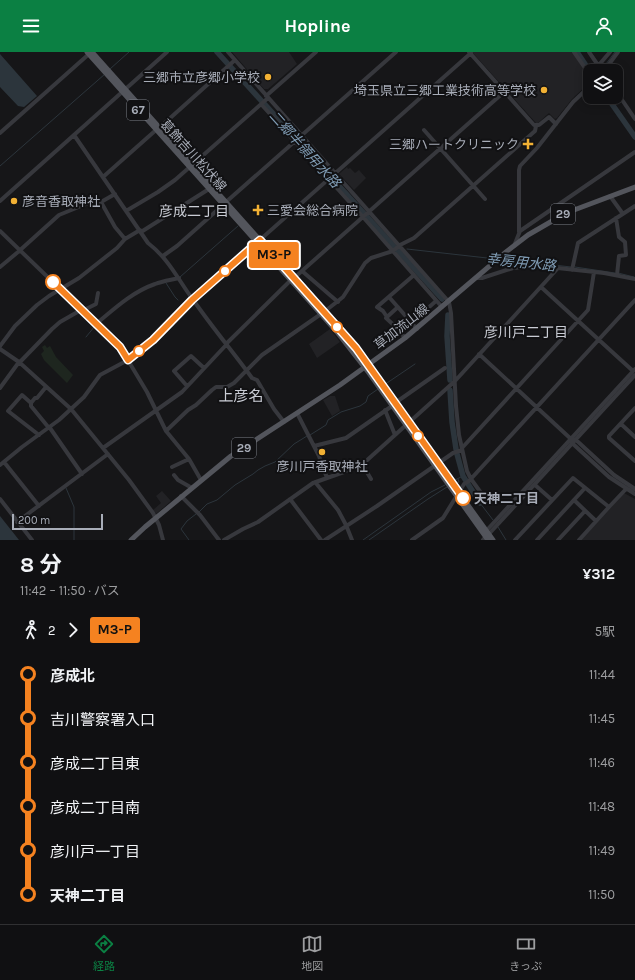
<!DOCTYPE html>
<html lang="ja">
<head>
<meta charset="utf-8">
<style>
	:root { --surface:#101012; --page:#19191b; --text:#f1f3f6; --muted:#9c9d9f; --line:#303032; --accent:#0b8043 }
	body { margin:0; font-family:Karla,"Noto Sans JP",sans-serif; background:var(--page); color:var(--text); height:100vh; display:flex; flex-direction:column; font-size:15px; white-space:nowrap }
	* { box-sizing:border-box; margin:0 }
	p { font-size:13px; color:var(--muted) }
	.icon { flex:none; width:22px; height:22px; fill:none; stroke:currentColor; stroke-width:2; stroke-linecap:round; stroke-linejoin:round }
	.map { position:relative; height:488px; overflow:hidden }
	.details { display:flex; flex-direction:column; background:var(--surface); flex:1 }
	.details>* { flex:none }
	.badge { padding:0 8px; border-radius:3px; font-size:14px; line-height:26px }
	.tools { position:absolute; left:583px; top:12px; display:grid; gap:8px }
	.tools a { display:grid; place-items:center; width:40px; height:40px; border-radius:8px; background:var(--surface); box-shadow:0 2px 10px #0003,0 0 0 1px var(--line); font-size:20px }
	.scale { position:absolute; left:12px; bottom:10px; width:91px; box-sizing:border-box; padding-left:4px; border:2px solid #a8adb8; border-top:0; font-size:11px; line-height:14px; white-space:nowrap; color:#a8adb8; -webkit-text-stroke:3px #111113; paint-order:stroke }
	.map>.badge { position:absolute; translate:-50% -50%; box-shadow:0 0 0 2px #fff }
	.legs { display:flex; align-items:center; gap:6px; height:44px; padding:0 20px; font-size:13px }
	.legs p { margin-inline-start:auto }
	.head { display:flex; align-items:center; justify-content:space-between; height:68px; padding:0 20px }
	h1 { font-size:22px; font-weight:700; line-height:30px }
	ul { padding:0 20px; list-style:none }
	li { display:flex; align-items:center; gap:14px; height:44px; font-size:15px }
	li i { display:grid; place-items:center; width:6px; height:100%; margin:0 5px; background:currentColor }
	li i::after { content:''; width:10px; height:10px; margin:-5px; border:3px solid; border-radius:50%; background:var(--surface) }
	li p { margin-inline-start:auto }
	li:first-child i { background:linear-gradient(#0000 50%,currentColor 0) }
	li:last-child i { background:linear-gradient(currentColor 50%,#0000 0) }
	header { display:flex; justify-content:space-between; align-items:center; height:52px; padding:0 20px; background:var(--accent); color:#fff; font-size:18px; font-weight:700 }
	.tab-bar { display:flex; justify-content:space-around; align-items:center; height:56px; border-top:1px solid var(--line); background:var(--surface); font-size:11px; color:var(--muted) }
	.tab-bar a { display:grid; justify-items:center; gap:2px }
	.tab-bar .on { color:var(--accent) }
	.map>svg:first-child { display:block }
	.built { fill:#222225 }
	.green { fill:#1e261f }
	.water { fill:#2c353c }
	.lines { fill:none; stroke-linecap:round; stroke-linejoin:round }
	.stream { stroke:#2c353c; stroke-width:1 }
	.river { stroke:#2c353c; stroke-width:5.5 }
	.minor { stroke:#37383d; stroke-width:4 }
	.major { stroke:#53555c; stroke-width:5 }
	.line-1-casing { stroke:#fff; stroke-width:9 }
	.line-1 { stroke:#f58220; stroke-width:6 }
	.poi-dot { fill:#f2b134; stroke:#111113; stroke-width:1.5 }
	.stop-1-dot { fill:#fff; stroke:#f58220; stroke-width:2 }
	.labels { text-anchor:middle; stroke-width:4; stroke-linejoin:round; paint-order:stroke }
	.shield { fill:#111113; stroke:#7b7e86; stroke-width:1 }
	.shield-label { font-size:12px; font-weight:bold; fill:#a8adb8 }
	.poi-label { font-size:13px; fill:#a8adb8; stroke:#111113; text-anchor:end }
	.street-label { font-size:13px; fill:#a8adb8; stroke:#111113 }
	.stop-label { font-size:13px; font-weight:bold; fill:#a8adb8; stroke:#111113; text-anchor:start }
	.water-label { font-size:14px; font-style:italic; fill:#7f9bb3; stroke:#111113 }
	.neighbourhood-label { font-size:14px; fill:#c9ccd4; stroke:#111113 }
	.quarter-label { font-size:15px; fill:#c9ccd4; stroke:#111113 }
</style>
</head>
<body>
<header><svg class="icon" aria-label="menu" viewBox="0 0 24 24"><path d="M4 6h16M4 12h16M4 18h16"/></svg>Hopline<svg class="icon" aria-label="person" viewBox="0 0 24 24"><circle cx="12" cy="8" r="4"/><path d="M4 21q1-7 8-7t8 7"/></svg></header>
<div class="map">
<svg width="635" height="488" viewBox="0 0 635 488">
	<rect width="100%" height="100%" fill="#161618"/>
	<path class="built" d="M232,0H289L297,12L268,37H264Z
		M472,0H573L590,25V30L572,47L557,66L555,67L549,61L538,71H536Z
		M347,115L348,117L350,116L355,121L359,118L366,126L354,138L339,122Z
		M330,277L340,290L317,306L309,292Z
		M330,344H335L340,359L332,364L323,348Z
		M162,439L171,449L156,462L153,458L161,451L156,444Z
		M624,441L635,447V488H581Z"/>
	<path class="green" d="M45,293L47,296L50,294L56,305L73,323L67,331L44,308L41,302L44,299L42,295Z"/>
	<path class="water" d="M0,2L37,44L24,55L18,54L0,35Z
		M0,464L19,488H0Z"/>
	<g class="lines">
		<path class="stream" d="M606,12L615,0
			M110,17L129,0
			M0,114L105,22
			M407,197L496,207
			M501,207L571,215
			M575,215L615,221
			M618,221L634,225
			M180,225L238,174
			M166,231L175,245L178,248
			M86,285L95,274
			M384,333L415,312
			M310,383L326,373L328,368L341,360L360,354L366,350L368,344L378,337
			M453,429L463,424
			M455,431L459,430L458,427
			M66,436L74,455V488
			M480,451L493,468
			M199,460L207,452L217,448L235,433L253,422L258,418L265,414L275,410L294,392L307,384
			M498,475L506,488
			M189,488L181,477L187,469L196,462
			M363,488L431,440L445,433
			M369,488L428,447L447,435"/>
		<path class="river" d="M217,0L442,247
			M577,0L589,18
			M607,45L635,85
			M448,263L447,284L450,328
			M450,338L452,370L456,397
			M457,402L463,424L480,451"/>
		<path class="minor" d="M228,0L449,250L451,261L456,354L459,383L467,419L471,427L484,445
			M469,0L534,73H539L549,65L556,72
			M574,0L590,23
			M589,0L602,19
			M598,14L610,0
			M604,19L618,0
			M616,39L635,67
			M266,44L316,0
			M261,52L363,165L442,255
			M159,76L235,8
			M424,78L485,147
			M0,81L89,2
			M74,83L148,191C170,208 178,228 194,249C212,275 233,300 252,326L257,328L274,357L284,370
			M103,125L156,78
			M610,144L623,162
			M0,149L167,0
			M101,150L115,175L125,187
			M226,150L396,0
			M126,159L158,140L175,128L268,46
			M616,166L619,185L625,190L626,203L619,204L617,223
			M0,179L120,295L147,340L166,379L189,407L201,428
			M141,180L209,137
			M519,180V118L520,114L537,96L573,50L590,34
			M514,194L520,179L635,100
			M163,204L177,194L223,153
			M0,215L18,200L59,163L86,152L101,150L115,142
			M572,218L578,191L635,154
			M302,219L338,250
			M294,226L504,40
			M476,226H482L513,216L539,214L604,221L635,227
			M541,235L633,319
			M389,245L417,277
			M82,259L96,252L98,241
			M324,260L343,245L365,211L371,206L393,199L400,193L414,186L535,79L536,74
			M387,265L398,255
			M411,271L436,249
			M96,272C114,257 132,240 155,232C163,229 171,228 179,226
			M396,275L407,266
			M405,286L398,277L386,266L387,265L383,259L377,255L414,223
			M226,292L291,228
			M0,294L15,274L37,253L49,244L79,226L117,196L125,187L140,178
			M0,297L19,310L71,357L129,428L153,461L159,473L163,488
			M479,302L571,387L576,388L614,423L635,437
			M19,311L52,277L60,270L81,258
			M187,334L174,319L191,304L204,316
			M0,336L19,310
			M31,351V354L49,376
			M395,351L445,316
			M635,356L609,384V386L635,409
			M385,358L395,383
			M297,361L319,404L327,426
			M621,372L635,385
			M50,376L82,422
			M166,379L188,358L196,353L212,338L216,335H227L234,331L262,303L321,262
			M39,383L8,359L22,343L31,351L35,346H37L46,335
			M572,391L609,425L635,442
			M314,394L346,386L392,354
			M103,396L182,340L227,292
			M462,396L588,258L594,220
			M4,410L39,454
			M362,412L371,427
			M0,413L22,395L59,368L84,345L100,323L128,308L153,288L192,248L471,1
			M172,415L189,407
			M174,423L178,428L192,436
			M315,430L338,458L346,473L352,488
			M535,433L552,448
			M181,444L200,463L219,488
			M0,447L32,488
			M290,447L321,488
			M574,448L596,469
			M609,455L626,437
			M17,470L108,402
			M488,483L635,323
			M224,488L243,477L258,470L313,431L344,420L365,410L455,329L558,216
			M325,488L377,454L453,401L462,398
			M412,488L443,466L464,432L469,429L635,248
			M483,488L486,484L487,478L635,317
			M515,488L573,426L609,455L579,488
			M537,488L585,436
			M558,488L585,459"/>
		<path class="major" d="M87,0L337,280L369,321L488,488
			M92,0L348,287L368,313L408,370
			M452,431L493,488
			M131,488L145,475L231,404L340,333L405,286L506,200L528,183L566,161L635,135"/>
	</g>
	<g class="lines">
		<defs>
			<path id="line-1" d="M53,230L120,295L128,308L153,288L192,248L260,188L356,296L463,446"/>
		</defs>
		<use href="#line-1" class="line-1-casing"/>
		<use href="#line-1" class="line-1"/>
	</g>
	<g class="poi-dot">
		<circle cx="268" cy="25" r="4"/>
		<circle cx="544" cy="38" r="4"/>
		<path d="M526 86h4v4h4v4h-4v4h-4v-4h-4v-4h4z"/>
		<circle cx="14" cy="149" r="4"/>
		<path d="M256 152h4v4h4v4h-4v4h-4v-4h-4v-4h4z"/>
		<circle cx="322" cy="400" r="4"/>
	</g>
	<g class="stop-1-dot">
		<circle cx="225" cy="219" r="5"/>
		<circle cx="53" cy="230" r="7"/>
		<circle cx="337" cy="275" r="5"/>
		<circle cx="139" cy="299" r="5"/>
		<circle cx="418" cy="384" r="5"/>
		<circle cx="463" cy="446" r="7"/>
	</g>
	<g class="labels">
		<g class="shield">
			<rect x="127" y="48" width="22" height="20" rx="3"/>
			<rect x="551" y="152" width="24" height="20" rx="3"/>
			<rect x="232" y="386" width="24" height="20" rx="3"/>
		</g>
		<g class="shield-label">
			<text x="138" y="62">67</text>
			<text x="563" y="166">29</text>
			<text x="244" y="400">29</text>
		</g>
		<g class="poi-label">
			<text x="260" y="30">三郷市立彦郷小学校</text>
			<text x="536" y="43">埼玉県立三郷工業技術高等学校</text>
			<text x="519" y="97">三郷ハートクリニック</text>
			<text x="22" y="154" text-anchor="start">彦音香取神社</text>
			<text x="267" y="163" text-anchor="start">三愛会総合病院</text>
			<text x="322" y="419" text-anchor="middle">彦川戸香取神社</text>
		</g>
		<g class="street-label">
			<text transform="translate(194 103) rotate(48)" y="5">葛飾吉川松伏線</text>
			<text transform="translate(401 274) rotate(-38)" y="5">草加流山線</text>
		</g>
		<g class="stop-label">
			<text x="474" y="451">天神二丁目</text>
		</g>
		<g class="water-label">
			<text transform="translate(305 97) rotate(48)" y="5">二郷半領用水路</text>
			<text transform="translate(521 210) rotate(6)" y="5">幸房用水路</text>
		</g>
		<g class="neighbourhood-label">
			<text x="194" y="164">彦成二丁目</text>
			<text x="526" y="285">彦川戸二丁目</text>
		</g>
		<g class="quarter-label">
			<text x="241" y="349">上彦名</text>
		</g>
	</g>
</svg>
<div class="tools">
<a><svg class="icon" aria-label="layers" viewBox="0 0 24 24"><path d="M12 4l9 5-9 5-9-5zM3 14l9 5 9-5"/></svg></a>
</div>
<div class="scale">200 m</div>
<b class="badge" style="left:274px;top:203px;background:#f58220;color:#111">M3-P</b>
</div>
<section class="details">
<div class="head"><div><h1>8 分</h1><p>11:42 – 11:50 · バス</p></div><b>¥312</b></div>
<div class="legs"><svg class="icon" aria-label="walk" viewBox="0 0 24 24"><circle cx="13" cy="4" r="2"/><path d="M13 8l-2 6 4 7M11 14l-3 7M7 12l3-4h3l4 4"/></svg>2<svg class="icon" aria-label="forward" viewBox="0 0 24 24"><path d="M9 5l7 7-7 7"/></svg><b class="badge" style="background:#f58220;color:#111">M3-P</b><p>5駅</p></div>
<ul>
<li><i style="color:#f58220"></i><b>彦成北</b><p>11:44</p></li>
<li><i style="color:#f58220"></i><span>吉川警察署入口</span><p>11:45</p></li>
<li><i style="color:#f58220"></i><span>彦成二丁目東</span><p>11:46</p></li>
<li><i style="color:#f58220"></i><span>彦成二丁目南</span><p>11:48</p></li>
<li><i style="color:#f58220"></i><span>彦川戸一丁目</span><p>11:49</p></li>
<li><i style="color:#f58220"></i><b>天神二丁目</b><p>11:50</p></li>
</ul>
</section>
<nav class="tab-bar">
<a class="on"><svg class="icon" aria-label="directions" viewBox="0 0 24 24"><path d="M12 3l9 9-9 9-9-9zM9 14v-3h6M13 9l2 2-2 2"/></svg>経路</a>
<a><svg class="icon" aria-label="map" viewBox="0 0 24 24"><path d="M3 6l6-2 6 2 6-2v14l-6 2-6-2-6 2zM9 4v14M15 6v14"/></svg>地図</a>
<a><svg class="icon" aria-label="tickets" viewBox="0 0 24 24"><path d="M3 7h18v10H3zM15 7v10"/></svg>きっぷ</a>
</nav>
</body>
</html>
